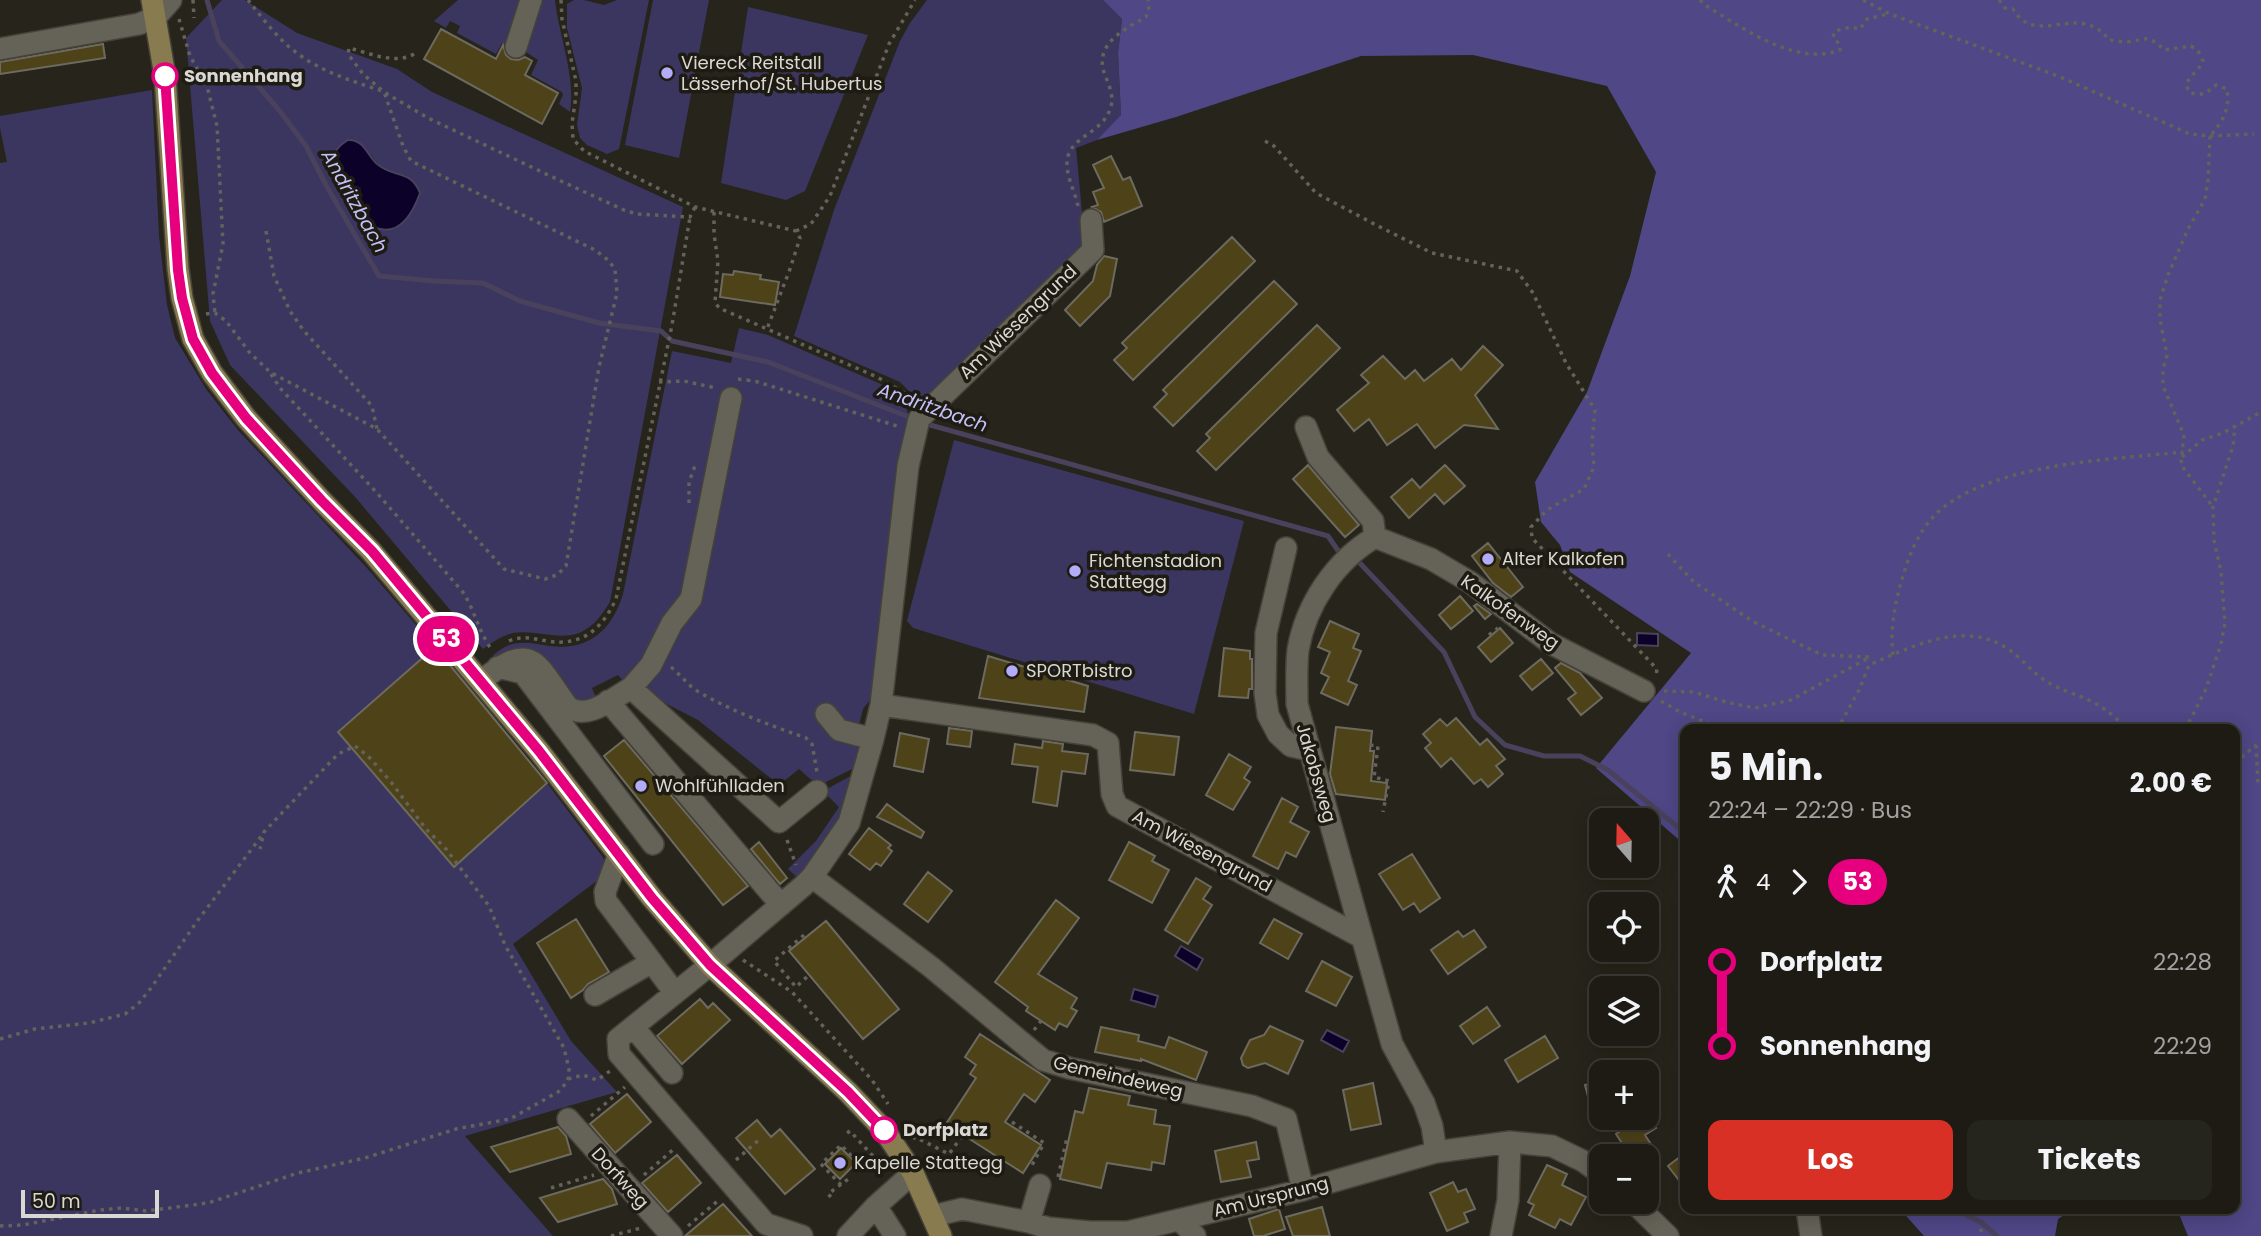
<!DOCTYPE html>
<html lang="de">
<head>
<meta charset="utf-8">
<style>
	:root { --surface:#1d1b14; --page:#25241d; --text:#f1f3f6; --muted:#a0a1a0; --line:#3b3934; --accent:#d93025 }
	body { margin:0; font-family:Poppins,sans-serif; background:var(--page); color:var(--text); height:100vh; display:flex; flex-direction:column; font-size:26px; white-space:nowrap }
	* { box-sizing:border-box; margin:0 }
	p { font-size:23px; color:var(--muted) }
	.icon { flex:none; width:38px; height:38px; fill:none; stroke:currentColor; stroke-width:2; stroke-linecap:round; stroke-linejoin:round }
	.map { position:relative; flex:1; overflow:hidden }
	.sheet { position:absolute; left:1680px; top:724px; width:560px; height:490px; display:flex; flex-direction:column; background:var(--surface); border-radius:14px; box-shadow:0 4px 18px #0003,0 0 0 2px var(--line) }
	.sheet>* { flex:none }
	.badge { padding:0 14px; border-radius:23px; font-size:24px; line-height:46px }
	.needle { width:46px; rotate:340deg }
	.buttons { position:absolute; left:1589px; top:808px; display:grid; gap:14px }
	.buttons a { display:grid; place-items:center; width:70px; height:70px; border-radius:14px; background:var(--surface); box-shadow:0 4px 18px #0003,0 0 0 2px var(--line); font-size:35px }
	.scale { position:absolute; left:21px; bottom:18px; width:138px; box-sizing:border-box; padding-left:7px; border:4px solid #dad8d2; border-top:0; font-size:19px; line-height:24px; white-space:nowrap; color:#dad8d2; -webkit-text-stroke:5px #1e1b12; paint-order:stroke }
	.map>.badge { position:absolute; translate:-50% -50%; box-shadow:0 0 0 4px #fff }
	.legs { display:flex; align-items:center; gap:10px; height:77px; padding:0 28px; font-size:23px }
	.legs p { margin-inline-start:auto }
	.head { display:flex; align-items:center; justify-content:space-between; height:119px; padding:0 28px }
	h1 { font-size:38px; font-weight:700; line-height:52px }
	.cta { display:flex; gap:14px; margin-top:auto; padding:14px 28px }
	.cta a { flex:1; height:80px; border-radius:14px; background:var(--accent); color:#fff; font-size:28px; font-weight:700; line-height:80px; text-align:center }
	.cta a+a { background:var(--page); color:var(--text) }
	ul { padding:0 28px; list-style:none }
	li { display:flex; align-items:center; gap:24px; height:84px; font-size:26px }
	li i { display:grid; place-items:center; width:10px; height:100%; margin:0 9px; background:currentColor }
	li i::after { content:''; width:18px; height:18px; margin:-9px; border:5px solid; border-radius:50%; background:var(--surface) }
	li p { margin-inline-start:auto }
	li:first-child i { background:linear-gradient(#0000 50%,currentColor 0) }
	li:last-child i { background:linear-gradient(currentColor 50%,#0000 0) }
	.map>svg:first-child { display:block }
	.green { fill:#3b365f; fill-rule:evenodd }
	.forest { fill:#4f4786 }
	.water { fill:#0c0129; stroke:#4a425c; stroke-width:2 }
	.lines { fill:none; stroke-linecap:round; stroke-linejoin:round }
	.stream { stroke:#4a425c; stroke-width:5 }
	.building { fill:#4e4219; stroke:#6d6a5f; stroke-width:2 }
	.minor-casing { stroke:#45423a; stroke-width:24 }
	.major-casing { stroke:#45423a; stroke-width:24 }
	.path { stroke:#64625a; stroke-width:3.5; stroke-dasharray:3.5 5; stroke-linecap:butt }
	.minor { stroke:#656257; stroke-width:21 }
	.major { stroke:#887b4f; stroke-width:21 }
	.line-1-casing { stroke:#fff; stroke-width:16 }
	.line-1 { stroke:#e6007e; stroke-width:10 }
	.poi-dot { fill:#b3adf9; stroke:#1e1b12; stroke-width:2.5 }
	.stop-1-dot { fill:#fff; stroke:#e6007e; stroke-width:3.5 }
	.labels { text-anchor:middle; stroke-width:7; stroke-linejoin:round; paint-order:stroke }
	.poi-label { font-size:18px; fill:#dad8d2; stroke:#1e1b12; text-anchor:start }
	.stop-label { font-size:18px; font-weight:bold; fill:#dad8d2; stroke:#1e1b12; text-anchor:start }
	.street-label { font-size:18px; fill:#dad8d2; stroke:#1e1b12 }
	.water-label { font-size:19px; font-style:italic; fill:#c4c1f9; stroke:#1e1b12 }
</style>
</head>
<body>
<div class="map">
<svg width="2261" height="1236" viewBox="0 0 2261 1236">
	<rect width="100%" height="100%" fill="#27241b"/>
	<path class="green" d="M222,0H245L297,33L397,69L432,92L683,207L610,602C595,626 582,639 552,635C539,634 525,631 513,633C501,636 492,643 483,649L356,498L230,365L210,321L186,38ZM371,154C378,168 392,173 407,176L373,228L362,219L349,200Z
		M458,0H522L506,44L502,43L496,54L457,33L460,26L450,21L446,28L434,21Z
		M540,0H555C559,36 576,77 570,112L559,104L563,95L562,92L531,75L538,60L526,52Z
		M574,0H584L604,5L617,0H649L619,149L607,154L587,145L580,138L577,125L582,88L567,28V4Z
		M653,0H709L679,158L625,145Z
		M927,0H1103L1122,19L1118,53L1121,116L1097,140L1076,148L1085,244L923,405L900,382L794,336L834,210L900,41L910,23Z
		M748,7L868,35L805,191L786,200L721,183Z
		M152,90L159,236L167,305L175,338L206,389L238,430L367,568L435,647L338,733L454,867L547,783L602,856L610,871L513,944L571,1041L617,1092L465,1136L553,1236H0V163L7,162L0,128V116Z
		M739,328L768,335L890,388L903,399L912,424L878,690L863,709L855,741L865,744L860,765L818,786L799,769L779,785L698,720L624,682L618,675L592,688L596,698L578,702L506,653L495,657L493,655C497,652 502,648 507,646C521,640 536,644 550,646C589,651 612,630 623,594L672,351L731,363Z
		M954,440L1244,521L1194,714L913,628L907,621Z
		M860,771L848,811L798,878L788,869L816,841L839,807L823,791Z"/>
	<path class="forest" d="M1103,0H2261V1236H2188L2177,1209H2235V730H1685V845L1596,768L1691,653L1570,572L1560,545L1541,522L1535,482L1587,392L1630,276L1656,172L1607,86L1473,55L1361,56L1176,117L1097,140L1121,115L1118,53L1122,19Z
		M1900,1209H2073L2058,1219L2055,1236H1924Z"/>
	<path class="water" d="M348,140C363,139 367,154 376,163C393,179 410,168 420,193C387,284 325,181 336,151C339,146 343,143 348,140Z
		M1637,633L1658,634V646L1637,645Z
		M1181,946L1203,959L1197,970L1175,956Z
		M1134,989L1158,996L1155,1007L1131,1000Z
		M1327,1030L1349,1041L1343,1052L1321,1040Z"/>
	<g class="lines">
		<path class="stream" d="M207,0L219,41L279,110L306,146L327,187L379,276L434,281L483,283L520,301L599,323L661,331L672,341L768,362L914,419
			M923,423L1328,536L1339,552L1344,554
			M1356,559L1444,652L1475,717L1505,745L1544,756H1580L1608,770L1685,833
			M1956,1209L1982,1223L1997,1236"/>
	</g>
	<path class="building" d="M441,29L496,59L503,45L506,55L511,59L518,60L525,57L532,61L525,75L558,93L542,124L424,59Z
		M103,44L105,58L0,74V62Z
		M1111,156L1123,180L1130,177L1142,206L1104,222L1101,212L1092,207L1098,205L1093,192L1104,188L1093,165Z
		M1232,237L1255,261L1133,380L1114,360L1127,348L1122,343Z
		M1104,256L1117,259L1110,296L1080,326L1065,310L1093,281L1097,265Z
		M734,271L761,275L760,279L779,282L775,305L720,297L723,274L733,275Z
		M1274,281L1297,304L1173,426L1154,407L1167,394L1163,390Z
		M1317,325L1340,348L1216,470L1197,451L1210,438L1206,434Z
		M1483,346L1503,365L1475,395L1498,429L1464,425L1435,448L1417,424L1387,445L1369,419L1354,431L1337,410L1369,383L1361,375L1383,356L1405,379L1415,370L1424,381L1452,359L1461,370Z
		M1308,465L1359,525L1345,537L1293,479Z
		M1445,465L1465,486L1444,504L1435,494L1409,518L1391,497L1412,479L1420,488Z
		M1488,543L1523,587L1511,597L1493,583L1472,556Z
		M1460,596L1473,611L1451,629L1439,615Z
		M1477,604L1491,614L1485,619L1474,606Z
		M1330,621L1359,634L1353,648L1361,651L1348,681L1357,685L1348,705L1321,693L1329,677L1321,673L1330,652L1318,647Z
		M1500,628L1513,643L1491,662L1478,647Z
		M435,647L547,783L454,867L338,732Z
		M1224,648L1250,651V659H1252V689H1249L1248,698L1219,696Z
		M988,656L1088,686L1084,712L979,698Z
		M1541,659L1553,673L1532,690L1520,676Z
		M1561,663L1580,673L1602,698L1581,715L1568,699L1576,693L1555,668Z
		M1456,718L1480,745L1487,739L1505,759L1496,766L1503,774L1488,787L1481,779L1474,784L1451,758L1441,767L1425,748L1431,743L1423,734L1440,719L1447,726Z
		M1336,727L1372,731L1370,751H1374L1371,781L1387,783L1385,800L1336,794L1330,774Z
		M949,728L972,731L970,747L947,744Z
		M1135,732L1179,737L1174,775L1130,770Z
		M900,733L929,739L923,772L894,766Z
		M624,740L748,886L723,905L604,756Z
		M1043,741L1063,744L1062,751L1088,754L1085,774L1062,771L1057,806L1033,802L1038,767L1012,764L1015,744L1042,748Z
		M1229,754L1251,767L1244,778L1250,782L1233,810L1206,795Z
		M1282,798L1298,807L1290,822L1309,832L1296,857L1286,852L1278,869L1253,856Z
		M887,804L924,832L921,838L877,817Z
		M869,828L891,845L888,848L892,851L881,866L876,863L870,870L849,854Z
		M759,842L787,878L780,884L751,849Z
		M1129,842L1155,856L1152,861L1169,870L1152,903L1109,880Z
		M1412,854L1440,898L1420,912L1414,903L1403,910L1379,874Z
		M928,872L952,891L928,922L904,904Z
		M1196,878L1211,887L1203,899L1212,905L1188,944L1165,930Z
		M1056,900L1079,918L1038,974L1077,998L1071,1008L1077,1011L1067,1027L1059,1023L1055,1030L1026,1011L1028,1007L995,982Z
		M576,919L609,972L588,984L583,990L571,998L537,943Z
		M1274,919L1302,934L1288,959L1260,943Z
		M826,921L899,1009L863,1039L789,951Z
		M1474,930L1486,947L1448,974L1431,950L1458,931L1463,937Z
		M1322,961L1352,977L1336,1006L1306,991Z
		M700,999L708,1008L713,1003L730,1020L682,1064L657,1036Z
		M1487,1007L1500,1026L1473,1044L1460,1026Z
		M1270,1026L1303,1041L1288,1074L1265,1063L1248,1068L1243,1065L1241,1058L1250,1040L1264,1035Z
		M1101,1027L1139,1035L1138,1041L1165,1048L1169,1037L1207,1052L1196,1080L1141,1059V1061L1095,1052Z
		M980,1034L1050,1080L1035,1102L1024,1094L1005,1122L1041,1145L1023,1173L946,1124L976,1078L970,1074L976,1065L965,1057Z
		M1545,1036L1558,1058L1518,1082L1505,1060Z
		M1601,1081V1126L1596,1127L1585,1085Z
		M1373,1083L1381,1124L1351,1130L1343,1090Z
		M1089,1088L1130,1096L1128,1105L1156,1110L1154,1124L1170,1126L1164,1164L1152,1162L1151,1170L1107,1163L1101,1188L1060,1179L1075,1111L1083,1113Z
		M627,1094L651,1122L615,1153L590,1124Z
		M1647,1115L1656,1128L1645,1135L1654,1149L1643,1157H1631L1616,1134L1639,1118H1647Z
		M757,1120L771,1137L780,1129L815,1169L785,1194L736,1138Z
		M558,1127L566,1136L571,1154L510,1172L491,1147Z
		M1256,1142L1259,1159L1247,1161L1251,1177L1221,1182L1215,1151Z
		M841,1148L856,1163L840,1179L825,1164Z
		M1685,1153V1188L1668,1166Z
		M677,1155L701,1183L668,1212L642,1183Z
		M1547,1165L1567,1174L1562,1185L1586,1197L1571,1225L1560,1219L1555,1228L1529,1215L1534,1205L1528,1202Z
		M603,1179L612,1189L617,1204L558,1222L540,1198Z
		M1453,1182L1458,1192L1466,1189L1475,1209L1464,1213L1468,1222L1447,1231L1430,1193Z
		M723,1204L752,1236H685Z
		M1322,1207L1330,1236H1293L1286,1217Z
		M1279,1209L1285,1229L1263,1236H1254L1249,1219Z"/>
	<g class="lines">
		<defs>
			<path id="minor" d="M516,47L531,0
				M0,49L139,24L156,17L171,0
				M1306,427L1318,457L1373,521L1375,537
				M1375,537C1335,561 1306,604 1298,650C1296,667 1297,686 1297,704L1392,1044L1424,1103L1432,1126L1436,1152
				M1375,537L1431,559L1470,582L1550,643L1644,691
				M1286,548L1266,633L1265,693L1268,715L1278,734L1291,746L1309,750
				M498,667L523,673L653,844
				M481,681C534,638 536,664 568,707C588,721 613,698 631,688L779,822L817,791
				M631,688L651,665L672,623L691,599L731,398
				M608,701L781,905
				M881,705L1093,735L1108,743L1112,794L1117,806L1361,937
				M826,714L839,730L873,739
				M619,854L605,892L606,901L675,993
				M812,877L931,967L1043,1060L1069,1068L1252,1106L1286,1119L1303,1190
				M595,995L652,962
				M633,1027L672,1073
				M568,1119L672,1236
				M1633,1202L1668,1236
				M876,1206L895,1236
				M1807,1209L1811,1236
				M933,1216L962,1209L1029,1222L1048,1228L1090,1232H1128L1303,1190L1436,1152L1510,1142L1552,1146L1583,1161L1601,1174
				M1180,1220L1195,1236
				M1029,1222L1040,1185
				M802,1236L766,1224L619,1054L618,1039L710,965L803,886L812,877L849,823L873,739L881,705L908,466L919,419L1093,250L1091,220
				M848,1236L876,1206L913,1173
				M1501,1236L1508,1200L1510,1142"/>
			<path id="major" d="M152,0L165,76L178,269L182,298L193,339L212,373L246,418L322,501L371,551L539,751L652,898L710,965L848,1092L884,1130L913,1173L941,1236"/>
		</defs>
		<use href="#minor" class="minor-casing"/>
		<use href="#major" class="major-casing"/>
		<path class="path" d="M193,0L194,18
			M248,0C264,20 280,42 301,56C325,73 355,82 382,91
			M561,0L562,19L576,81V96L572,123L573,139L584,151L695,207L796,231L800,238L790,269L767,329
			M1700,0L1705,5C1741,27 1796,67 1840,50V45L1833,37L1835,31L1851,27L1860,29L1867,19L1888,14
			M1863,0L1890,14L2058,76L2190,134L2210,136L2208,180L2205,199L2188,229L2168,275L2160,300V319L2167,355L2163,369V386L2184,435L2182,452
			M1999,0L2005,8L2013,9C2036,49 2080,0 2109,40C2114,40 2121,42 2127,42C2146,40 2147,33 2164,50L2191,46L2198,51L2203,61C2199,70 2191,75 2186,84L2189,92C2202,97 2206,93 2216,85L2227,89C2230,110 2223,121 2210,136
			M179,19L190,56L207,86L217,126L223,244L213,294L215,313
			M414,54C396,65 369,53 349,48L348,54L363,74L384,92L428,118L563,182L624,210L637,214L690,217L695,207
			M2210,136L2254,134
			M1265,141L1274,146L1316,193L1378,226L1432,253L1517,271L1533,293L1566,363L1595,410L1592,443L1594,467L1584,489L1547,510L1531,527L1532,538L1657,669L1656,675
			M1078,206C1075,192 1067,178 1067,164C1067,135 1104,135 1111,106C1114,96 1109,85 1105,75C1093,45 1123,30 1146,17L1149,10L1148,0
			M714,212V234L718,261L715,302L719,308L877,377L903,392L911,402
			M266,231L274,276L290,311L304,331L372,406L377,429
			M796,231L811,224L830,196L889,44L915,0
			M206,314L215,313L226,321L250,353L270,372L377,429L504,569L545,579L557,575L566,566L599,367L617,293L615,269L608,260L595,250L411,161L403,146L384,92
			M271,374L280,388L377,493L462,591C475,610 478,631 492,650
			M738,379L747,380
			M747,380L758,382L897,426
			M659,382L684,381L716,388
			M2182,457L2202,440L2223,433L2261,412
			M689,503V482L696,463
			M1489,635L1498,628
			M509,641C522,635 534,639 547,641C582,647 602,629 616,599L672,325L690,217
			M1893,655C1890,628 1895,602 1903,576C1909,555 1918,534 1932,518C1983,463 2110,460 2182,452L2181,465L2213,507
			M671,667C681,675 688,686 699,692C733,712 770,725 806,738L812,744L817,772
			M1664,691L1694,692L1726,702L1755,708L1791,700L1870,657L1822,655L1752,621L1694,582L1665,551
			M1661,701L1680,712L1726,730
			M1837,730L1859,690L1869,665C1911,647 1964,619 2008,649C2023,659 2033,674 2049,683C2061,690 2073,693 2084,698C2100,704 2116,717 2128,730
			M2185,730L2206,689L2221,644L2225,623L2221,572L2214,540L2213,507L2233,446L2235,425
			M1370,745L1378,746L1374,777L1389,781L1383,812
			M2256,745L2258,784L2261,783
			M2235,763L2256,745
			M787,840L796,865
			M804,935L774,961L796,987L809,975
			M743,960L792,992L872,1080L888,1104
			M1034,1030L1041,1021
			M0,1039L35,1029L89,1023L125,1014L139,1003L151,988L198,920L263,834
			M568,1079L583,1075L597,1080L610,1071
			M591,1116L625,1087
			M1012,1122L1044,1143L1030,1169
			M847,1133L850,1131L883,1167
			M913,1139L915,1137L949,1154L963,1135
			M736,1160L761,1138
			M644,1175L675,1148
			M1058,1177L1067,1138
			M841,1185L821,1164L841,1145L858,1163L855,1167L859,1172
			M551,1188L594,1175
			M831,1197L828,1194L851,1177
			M0,1226L23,1225L100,1210L122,1208L146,1211L208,1203L298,1173L365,1158L456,1129L510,1119L558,1092L568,1081L569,1069L564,1048L505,945L489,906L446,849L426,829L391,782L368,756L355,746L338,754L279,816L264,832L260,849
			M688,1226L720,1199
			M1980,1229L1985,1236
			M611,1236L641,1228"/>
		<use href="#minor" class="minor"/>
		<use href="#major" class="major"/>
	</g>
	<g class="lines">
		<defs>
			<path id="line-1" d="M165,76L178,270L182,298L193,339L212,373L246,418L322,501L372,551L539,751L652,898L710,965L848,1092L884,1130"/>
		</defs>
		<use href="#line-1" class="line-1-casing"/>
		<use href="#line-1" class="line-1"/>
	</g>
	<g class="poi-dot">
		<circle cx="667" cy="73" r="7"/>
		<circle cx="1488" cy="559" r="7"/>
		<circle cx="1075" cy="571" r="7"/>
		<circle cx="1012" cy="671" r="7"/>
		<circle cx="641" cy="786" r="7"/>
		<circle cx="840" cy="1163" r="7"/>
	</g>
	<g class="stop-1-dot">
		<circle cx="165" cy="76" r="12"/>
		<circle cx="884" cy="1130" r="12"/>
	</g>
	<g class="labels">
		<g class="poi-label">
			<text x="681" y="69">Viereck Reitstall<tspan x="681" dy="21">Lässerhof/St. Hubertus</tspan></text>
			<text x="1502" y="565">Alter Kalkofen</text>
			<text x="1089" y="567">Fichtenstadion<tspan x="1089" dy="21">Stattegg</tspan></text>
			<text x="1026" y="677">SPORTbistro</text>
			<text x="655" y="792">Wohlfühlladen</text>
			<text x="854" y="1169">Kapelle Stattegg</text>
		</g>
		<g class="stop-label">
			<text x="184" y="82">Sonnenhang</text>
			<text x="903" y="1136">Dorfplatz</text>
		</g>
		<g class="street-label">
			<text transform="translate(1018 322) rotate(-44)" y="6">Am Wiesengrund</text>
			<text transform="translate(1510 612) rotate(35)" y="6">Kalkofenweg</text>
			<text transform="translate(1316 773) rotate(74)" y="6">Jakobsweg</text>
			<text transform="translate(1202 851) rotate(28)" y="6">Am Wiesengrund</text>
			<text transform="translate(1118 1077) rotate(13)" y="6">Gemeindeweg</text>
			<text transform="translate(620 1178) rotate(48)" y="6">Dorfweg</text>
			<text transform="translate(1271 1197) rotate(-14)" y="6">Am Ursprung</text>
		</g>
		<g class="water-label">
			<text transform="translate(355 201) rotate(61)" y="7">Andritzbach</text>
			<text transform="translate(933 407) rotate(19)" y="7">Andritzbach</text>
		</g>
	</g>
</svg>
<div class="buttons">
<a><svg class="needle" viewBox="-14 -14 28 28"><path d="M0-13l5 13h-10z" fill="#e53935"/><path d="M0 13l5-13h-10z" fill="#a0a1a0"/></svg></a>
<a><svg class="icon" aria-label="locate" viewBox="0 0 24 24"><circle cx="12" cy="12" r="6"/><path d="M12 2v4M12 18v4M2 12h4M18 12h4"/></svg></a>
<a><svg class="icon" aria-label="layers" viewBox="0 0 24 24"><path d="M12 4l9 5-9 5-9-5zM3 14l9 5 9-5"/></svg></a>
<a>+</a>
<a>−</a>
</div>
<div class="scale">50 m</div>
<b class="badge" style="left:446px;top:639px;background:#e6007e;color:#fff">53</b>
<section class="sheet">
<div class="head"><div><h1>5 Min.</h1><p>22:24 – 22:29 · Bus</p></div><b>2.00 €</b></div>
<div class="legs"><svg class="icon" aria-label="walk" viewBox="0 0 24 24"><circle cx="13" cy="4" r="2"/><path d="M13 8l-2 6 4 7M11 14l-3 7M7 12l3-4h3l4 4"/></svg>4<svg class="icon" aria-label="forward" viewBox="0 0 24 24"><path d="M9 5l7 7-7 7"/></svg><b class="badge" style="background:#e6007e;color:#fff">53</b></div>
<ul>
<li><i style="color:#e6007e"></i><b>Dorfplatz</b><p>22:28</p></li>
<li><i style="color:#e6007e"></i><b>Sonnenhang</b><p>22:29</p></li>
</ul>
<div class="cta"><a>Los</a><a>Tickets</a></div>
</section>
</div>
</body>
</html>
